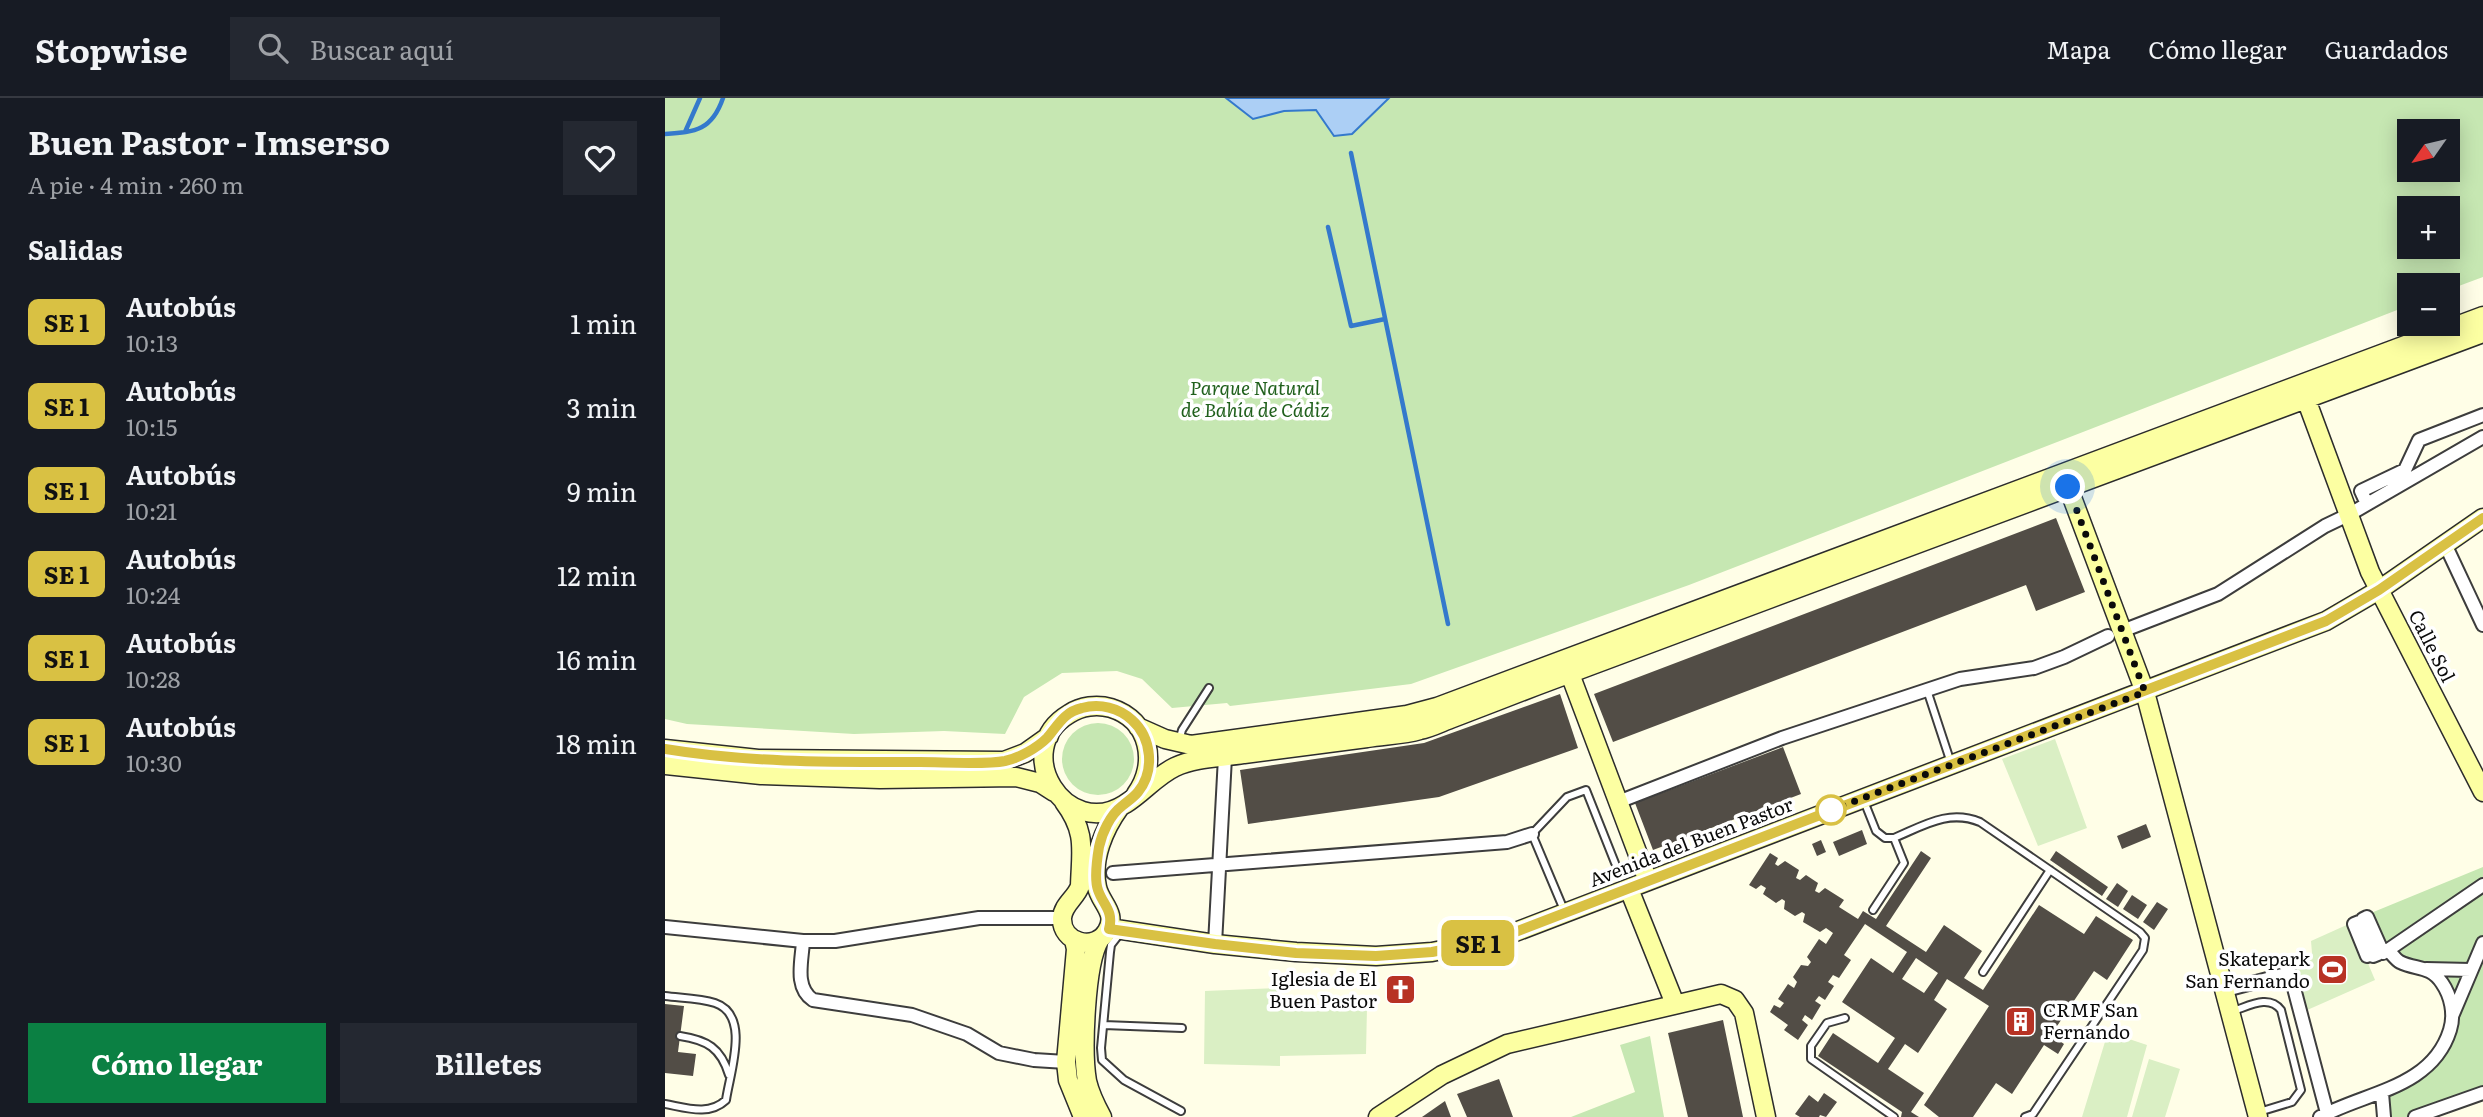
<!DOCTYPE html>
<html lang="es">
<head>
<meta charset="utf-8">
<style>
	:root { --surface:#171b24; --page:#242831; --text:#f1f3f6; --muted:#9ea1a6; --line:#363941; --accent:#0b8043 }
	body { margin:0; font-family:Literata,serif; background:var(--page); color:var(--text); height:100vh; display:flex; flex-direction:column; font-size:26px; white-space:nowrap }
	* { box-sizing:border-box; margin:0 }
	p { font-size:23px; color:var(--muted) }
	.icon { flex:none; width:38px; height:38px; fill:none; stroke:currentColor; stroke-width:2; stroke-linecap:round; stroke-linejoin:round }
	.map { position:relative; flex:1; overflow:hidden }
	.side { display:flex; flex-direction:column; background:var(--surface); width:665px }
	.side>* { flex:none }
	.badge { padding:0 14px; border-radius:10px; font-size:24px; line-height:46px }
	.needle { width:46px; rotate:236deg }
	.tools { position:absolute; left:1732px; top:21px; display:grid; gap:14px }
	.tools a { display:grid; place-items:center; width:63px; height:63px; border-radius:0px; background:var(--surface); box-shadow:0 4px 18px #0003; font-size:35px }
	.you { position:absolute; width:35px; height:35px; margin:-18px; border:5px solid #fff; border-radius:50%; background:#1a73e8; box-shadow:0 0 0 10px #1a73e833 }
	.map>.badge { position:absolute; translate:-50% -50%; box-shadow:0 0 0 4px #fff }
	h2 { padding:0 28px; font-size:26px; line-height:63px }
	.round { display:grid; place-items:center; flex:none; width:74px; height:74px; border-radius:0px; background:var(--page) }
	.overview { display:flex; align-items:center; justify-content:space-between; height:119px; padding:0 28px }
	h1 { font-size:33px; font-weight:700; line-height:52px }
	.button { display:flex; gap:14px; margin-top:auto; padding:14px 28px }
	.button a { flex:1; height:80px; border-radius:0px; background:var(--accent); color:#fff; font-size:28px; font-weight:700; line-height:80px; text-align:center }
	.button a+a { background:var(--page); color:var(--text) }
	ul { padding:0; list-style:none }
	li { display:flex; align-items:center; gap:21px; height:84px; padding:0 28px }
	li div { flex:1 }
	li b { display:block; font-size:26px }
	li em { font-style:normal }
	li .badge { min-width:77px; font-weight:700; text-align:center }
	header { display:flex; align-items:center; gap:42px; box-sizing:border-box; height:98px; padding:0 35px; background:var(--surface); border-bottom:2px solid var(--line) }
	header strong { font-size:33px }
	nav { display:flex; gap:38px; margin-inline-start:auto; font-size:24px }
	.search { width:490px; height:63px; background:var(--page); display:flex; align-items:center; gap:18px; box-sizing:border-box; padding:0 24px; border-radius:0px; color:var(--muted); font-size:26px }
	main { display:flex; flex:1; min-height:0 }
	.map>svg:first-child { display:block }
	.green { fill:#c6e7b2; fill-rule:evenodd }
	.pitch { fill:#daefc4 }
	.water { fill:#accff5; stroke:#3479cc; stroke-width:2 }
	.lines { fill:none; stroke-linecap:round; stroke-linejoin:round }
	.stream { stroke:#3479cc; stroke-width:4.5 }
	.building { fill:#524d46; fill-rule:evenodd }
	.lane-casing { stroke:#3d3d3d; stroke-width:10 }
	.street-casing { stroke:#3d3d3d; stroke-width:16 }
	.secondary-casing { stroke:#2c2c2c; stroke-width:21 }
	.lane { stroke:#fff; stroke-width:6 }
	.street { stroke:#fff; stroke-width:12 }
	.secondary { stroke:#fcffa2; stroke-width:18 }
	.line-casing { stroke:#fff; stroke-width:16 }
	.line { stroke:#d9c143; stroke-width:10 }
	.walk { stroke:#0a0a0a; stroke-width:7; stroke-dasharray:0 12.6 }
	.stop-dot { fill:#fff; stroke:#d9c143; stroke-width:3.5 }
	.labels { text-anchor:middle; stroke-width:7; stroke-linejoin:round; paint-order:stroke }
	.park-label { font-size:19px; font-style:italic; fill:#20601c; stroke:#fff }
	.street-label { font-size:19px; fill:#0a0a0a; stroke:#fff }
	.poi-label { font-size:19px; fill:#0a0a0a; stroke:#fff; text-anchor:end }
</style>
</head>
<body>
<header>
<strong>Stopwise</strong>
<div class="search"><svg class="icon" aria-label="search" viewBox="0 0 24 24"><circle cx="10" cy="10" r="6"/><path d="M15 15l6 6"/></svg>Buscar aquí</div>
<nav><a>Mapa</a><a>Cómo llegar</a><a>Guardados</a></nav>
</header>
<main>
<section class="side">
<div class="overview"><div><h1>Buen Pastor - Imserso</h1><p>A pie · 4 min · 260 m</p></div><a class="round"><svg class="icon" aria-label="heart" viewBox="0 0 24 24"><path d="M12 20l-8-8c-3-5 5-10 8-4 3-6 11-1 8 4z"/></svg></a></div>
<h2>Salidas</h2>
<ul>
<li><span class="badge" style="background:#d9c143;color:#111">SE 1</span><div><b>Autobús</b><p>10:13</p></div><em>1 min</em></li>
<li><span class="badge" style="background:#d9c143;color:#111">SE 1</span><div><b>Autobús</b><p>10:15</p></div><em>3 min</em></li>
<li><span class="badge" style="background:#d9c143;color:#111">SE 1</span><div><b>Autobús</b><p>10:21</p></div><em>9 min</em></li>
<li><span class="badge" style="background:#d9c143;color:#111">SE 1</span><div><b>Autobús</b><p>10:24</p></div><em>12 min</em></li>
<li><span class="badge" style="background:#d9c143;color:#111">SE 1</span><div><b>Autobús</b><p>10:28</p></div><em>16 min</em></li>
<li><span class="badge" style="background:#d9c143;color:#111">SE 1</span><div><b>Autobús</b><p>10:30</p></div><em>18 min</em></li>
</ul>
<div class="button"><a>Cómo llegar</a><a>Billetes</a></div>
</section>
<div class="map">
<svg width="1818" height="1019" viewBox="0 0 1818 1019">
	<rect width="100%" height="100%" fill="#fffee7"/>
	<path class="green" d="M0,0H1818V179L1783,192V187H1745V207L1024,487L746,586L565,608L562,605L507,610L477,581L452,573L397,575L359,599L340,636L279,633L189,636L22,626L0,621ZM1745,33H1783V72H1745ZM1745,110H1783V149H1745Z
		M397 661a36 36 0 1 1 72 0a36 36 0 1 1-72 0Z
		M1818,769V995L1750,1019H1719L1717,995L1761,970L1787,927L1778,886L1723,852L1706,815Z
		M985,938L999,1019H906L970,994L955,947Z"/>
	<path class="pitch" d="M1390,641L1422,730L1373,748L1337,661Z
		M1686,825L1710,882L1640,913L1627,862L1647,855L1646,843Z
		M613,890L614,904L702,909L701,956L615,958V968L539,966L540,893Z
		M1443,934L1482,947L1462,1019H1417Z
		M1484,961L1515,971L1500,1019H1467Z"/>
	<path class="water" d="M561,0H724L687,36L669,38L651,12L619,13L588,21Z"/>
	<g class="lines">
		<path class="stream" d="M20,34L35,0
			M0,36C31,34 47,32 58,0
			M686,55L783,526
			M663,129L686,228L720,221"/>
	</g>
	<path class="building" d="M1391,420L1420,494L1371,513L1361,487L948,644L929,596Z
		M895,596L913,650L774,699L583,726L575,672L759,645Z
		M1118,649L1136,696L988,752L970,705Z
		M1481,726L1486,739L1457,751L1452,738Z
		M1197,732L1202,746L1174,758L1168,744Z
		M1156,742L1161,754L1152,758L1147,746Z
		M1256,753L1266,760L1221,828L1261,854L1279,827L1317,853L1299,880L1318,892L1374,807L1419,836L1431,818L1468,842L1442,882L1429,873L1386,937L1399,946L1393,956L1379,947L1347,996L1331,985L1308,1019H1274L1259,1007L1324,908L1282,881L1269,902L1282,911L1253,955L1240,946L1223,971L1259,995L1246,1014L1254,1019H1236L1237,1014L1153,958L1168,935L1213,965L1230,940L1177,904L1206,860L1228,875L1242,854L1200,826L1179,857L1186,862L1174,880L1168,877L1163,884L1169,888L1160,902L1154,898L1150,903L1156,907L1147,922L1140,917L1137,922L1143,927L1133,942L1119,932L1123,927L1105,914L1109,907L1115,910L1119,905L1113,901L1123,886L1129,890L1132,884L1128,879L1136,867L1143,868L1146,864L1142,859L1154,841L1161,846L1168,835L1161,830L1155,834L1138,824L1140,816L1137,814L1130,818L1119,811L1120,803L1117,801L1111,805L1098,796L1101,790L1096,787L1091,791L1084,787L1105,755L1113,760L1110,766L1113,768L1120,763L1134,772L1131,780L1135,782L1141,777L1153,785L1150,793L1154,795L1160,790L1179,802L1174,809L1193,821L1198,813L1211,821ZM1251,860L1273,875L1259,895L1237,881Z
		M1391,753L1443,789L1437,798L1385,762Z
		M1452,785L1463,793L1453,809L1441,801Z
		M1467,797L1482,807L1473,821L1458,811Z
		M1492,804L1503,811L1489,832L1478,824Z
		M0,906L19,908L13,954L31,956L28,978L0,975Z
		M1058,922L1078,1019H1023L1003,935Z
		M834,981L848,1019H802L792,996Z
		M1159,995L1172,1004L1161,1019L1155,1017L1154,1019H1135L1130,1016L1144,997L1153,1004Z
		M780,1003L786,1019H757Z"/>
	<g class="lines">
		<defs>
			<path id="lane" d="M1262,592L1286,665
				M514,643L517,632L544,590
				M1199,703L1211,733L1220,740H1229C1258,728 1283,711 1315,724L1475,834L1480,840L1478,852L1368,1016L1360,1019
				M899,812L867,736L902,699L921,692L950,765
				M1208,812L1239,765L1229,740
				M457,833L446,847L445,854L436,950L437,962L459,982L516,1013
				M1318,874L1385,772
				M0,898C16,900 35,900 50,905C86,917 65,974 61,1002C44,1018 22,1010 0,1006
				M1568,913C1584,908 1604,896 1616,912L1636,992L1627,1004L1594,1014
				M1180,920L1162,925L1146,948V961L1229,1019
				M439,927L517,930
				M15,938C42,942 56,950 64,977"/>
			<path id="street" d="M1702,406L1696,393L1740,372L1754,342L1818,317
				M1780,446L1818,527
				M1457,533L1553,496L1660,428L1685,416L1818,339
				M953,704L1117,640L1295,581L1369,570L1399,559L1443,538
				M448,775L842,744L867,736
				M0,829L138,843H170L314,820H397
				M138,843C137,863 129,889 148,902L247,917L302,936L334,955L369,962L401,964
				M550,846L560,659
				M1723,852L1818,787
				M1761,871L1806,872
				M1561,892L1625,875L1662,1015
				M1788,916L1818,845
				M1717,995L1719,1019
				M1655,1019C1701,994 1767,990 1785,932C1790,916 1786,898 1777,885C1765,867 1751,872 1735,864C1731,862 1727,856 1723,852L1718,855L1702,819L1698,821L1713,856L1708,858L1694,824L1689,826L1702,858
				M1750,1019L1818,995"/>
			<path id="secondary" d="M1641,301L1705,474L1818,694
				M1399,378L1480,594L1593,1019
				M905,576L983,783
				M473,629L500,641L526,647L742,617L772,609L1818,218
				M0,651L93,661L339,663L360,655L384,638
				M0,667L96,677L215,681L351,679L375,685L389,694
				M471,696C493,666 485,622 446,610C432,606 416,608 404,616C344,652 401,744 460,706C478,695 491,678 510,669C532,659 556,660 579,656C620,651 661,645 702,640C720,637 738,637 755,632C766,630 777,624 788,620C816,609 843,599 871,588C948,559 1026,530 1104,501C1341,412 1580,324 1818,235
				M399,704C422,735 416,752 415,788C411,800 398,806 397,820C396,845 430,854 442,833C453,815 435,805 432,789C426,761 439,731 455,709
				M964,791L1010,906
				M444,830L550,846L631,854L711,858L767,854L832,841L1661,523L1714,492L1818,420
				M435,841C420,865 417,954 422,983C425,996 431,1008 437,1019
				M409,842L411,851L401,964L403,982L418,1019
				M713,1019L777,977L842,946L1056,896L1070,902L1079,915L1101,1019"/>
		</defs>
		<use href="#lane" class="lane-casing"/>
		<use href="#street" class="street-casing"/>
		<use href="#secondary" class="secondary-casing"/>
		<use href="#lane" class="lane"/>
		<use href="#street" class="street"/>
		<use href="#secondary" class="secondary"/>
	</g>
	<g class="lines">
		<defs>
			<path id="line" d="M0,651C84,665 171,664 255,664C278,664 319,667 340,663C354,660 372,650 382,640C393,627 399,614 417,610C435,605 454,610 467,622C487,640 490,673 473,694C468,700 463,703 457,708C445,717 437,735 434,749C432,761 429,781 433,792C438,807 449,813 444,831L550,846L631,855L711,858L767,854L832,841L1661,523L1714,492L1818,420"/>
		</defs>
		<use href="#line" class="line-casing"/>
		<use href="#line" class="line"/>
		<path class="walk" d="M1166,712L1480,594L1403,389"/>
	</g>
	<defs>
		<symbol id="stadium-square" viewBox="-11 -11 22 22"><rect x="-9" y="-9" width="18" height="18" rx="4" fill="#b73224" stroke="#fff"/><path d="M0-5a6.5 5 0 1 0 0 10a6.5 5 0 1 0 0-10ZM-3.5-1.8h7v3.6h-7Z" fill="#fff"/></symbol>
		<symbol id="church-square" viewBox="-11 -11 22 22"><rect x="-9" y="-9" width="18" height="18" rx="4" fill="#b73224" stroke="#fff"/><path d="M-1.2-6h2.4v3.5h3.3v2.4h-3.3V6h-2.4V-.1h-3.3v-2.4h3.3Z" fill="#fff"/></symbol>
		<symbol id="building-square" viewBox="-11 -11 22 22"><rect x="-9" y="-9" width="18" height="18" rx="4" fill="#b73224" stroke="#fff"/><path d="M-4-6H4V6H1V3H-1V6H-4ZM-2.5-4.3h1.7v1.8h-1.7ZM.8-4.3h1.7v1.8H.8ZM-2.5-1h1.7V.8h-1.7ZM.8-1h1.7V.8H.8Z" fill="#fff"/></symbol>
	</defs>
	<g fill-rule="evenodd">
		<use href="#stadium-square" x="1650" y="854" width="35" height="35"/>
		<use href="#church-square" x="718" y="874" width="35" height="35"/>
		<use href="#building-square" x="1338" y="906" width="35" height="35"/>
	</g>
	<circle class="stop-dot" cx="1166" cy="712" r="14"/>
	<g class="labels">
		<g class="park-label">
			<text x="590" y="297">Parque Natural<tspan x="590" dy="22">de Bahía de Cádiz</tspan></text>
		</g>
		<g class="street-label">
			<text transform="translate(1767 548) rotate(63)" y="7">Calle Sol</text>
			<text transform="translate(1026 744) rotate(-21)" y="7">Avenida del Buen Pastor</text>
		</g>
		<g class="poi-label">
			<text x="1645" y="868">Skatepark<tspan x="1645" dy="22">San Fernando</tspan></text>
			<text x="712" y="888">Iglesia de El<tspan x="712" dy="22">Buen Pastor</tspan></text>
			<text x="1378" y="919" text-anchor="start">CRMF San<tspan x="1378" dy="22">Fernando</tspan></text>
		</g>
	</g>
</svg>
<div class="tools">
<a><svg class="needle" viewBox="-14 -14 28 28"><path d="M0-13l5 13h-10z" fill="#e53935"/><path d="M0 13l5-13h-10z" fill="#9ea1a6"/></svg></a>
<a>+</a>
<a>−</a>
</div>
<div class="you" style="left:1403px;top:389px"></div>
<b class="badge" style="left:813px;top:845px;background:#d9c143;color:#111">SE 1</b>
</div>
</main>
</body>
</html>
